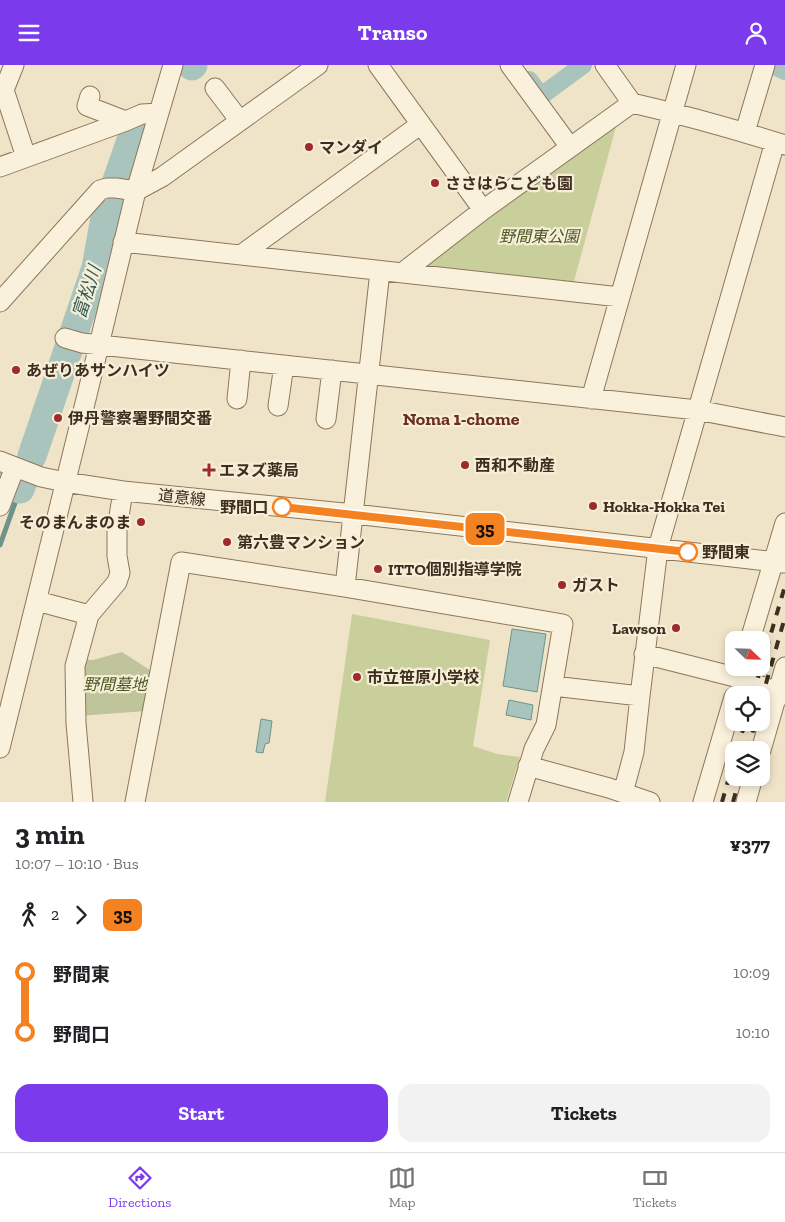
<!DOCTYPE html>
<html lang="en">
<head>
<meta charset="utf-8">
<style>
	:root { --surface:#fff; --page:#f2f2f2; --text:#202124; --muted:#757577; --line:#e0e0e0; --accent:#7c3aed }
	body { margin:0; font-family:"Zilla Slab","Noto Sans JP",serif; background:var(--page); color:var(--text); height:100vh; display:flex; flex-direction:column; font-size:19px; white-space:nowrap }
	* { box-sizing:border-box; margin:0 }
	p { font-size:16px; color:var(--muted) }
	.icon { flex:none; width:28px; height:28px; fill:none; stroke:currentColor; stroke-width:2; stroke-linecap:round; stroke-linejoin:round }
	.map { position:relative; height:737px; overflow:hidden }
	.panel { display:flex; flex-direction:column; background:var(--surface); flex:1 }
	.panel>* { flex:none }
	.badge { padding:0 10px; border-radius:8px; font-size:18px; line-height:32px }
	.needle { width:32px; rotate:113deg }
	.buttons { position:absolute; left:725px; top:566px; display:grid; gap:10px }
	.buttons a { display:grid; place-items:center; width:45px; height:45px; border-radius:10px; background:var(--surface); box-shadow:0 2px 8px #0003; font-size:25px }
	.map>.badge { position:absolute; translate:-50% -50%; box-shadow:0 0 0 2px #fff }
	.legs { display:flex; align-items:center; gap:8px; height:55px; padding:0 15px; font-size:16px }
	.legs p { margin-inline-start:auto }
	.overview { display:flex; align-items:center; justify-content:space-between; height:85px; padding:0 15px }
	h1 { font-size:28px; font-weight:700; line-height:38px }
	.primary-button { display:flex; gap:10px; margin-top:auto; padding:10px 15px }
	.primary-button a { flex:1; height:58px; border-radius:15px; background:var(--accent); color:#fff; font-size:20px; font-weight:700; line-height:58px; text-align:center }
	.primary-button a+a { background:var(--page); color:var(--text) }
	ul { padding:0 15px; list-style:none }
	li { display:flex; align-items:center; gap:18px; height:60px; font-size:19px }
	li i { display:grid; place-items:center; width:8px; height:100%; margin:0 6px; background:currentColor }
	li i::after { content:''; width:12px; height:12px; margin:-6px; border:4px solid; border-radius:50%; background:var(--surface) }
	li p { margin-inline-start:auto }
	li:first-child i { background:linear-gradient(#0000 50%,currentColor 0) }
	li:last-child i { background:linear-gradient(currentColor 50%,#0000 0) }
	header { display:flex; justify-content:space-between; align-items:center; height:65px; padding:0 15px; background:var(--accent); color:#fff; font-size:22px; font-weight:700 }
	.tab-bar { display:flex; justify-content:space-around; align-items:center; height:70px; border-top:1px solid var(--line); background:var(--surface); font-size:14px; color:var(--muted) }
	.tab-bar a { display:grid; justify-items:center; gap:2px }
	.tab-bar .current { color:var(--accent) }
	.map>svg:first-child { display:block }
	.green { fill:#c9cf9b }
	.cemetery { fill:#bfc49a }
	.water { fill:#a9c4bc; stroke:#6f938a }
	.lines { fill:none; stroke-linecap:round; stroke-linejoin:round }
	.stream { stroke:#6f938a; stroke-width:5 }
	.canal { stroke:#a9c4bc; stroke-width:18 }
	.river { stroke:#a9c4bc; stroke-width:29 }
	.minor-casing { stroke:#8d765c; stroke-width:21 }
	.minor { stroke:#faf1dc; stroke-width:19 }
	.rail { stroke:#3d2e20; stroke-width:4; stroke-dasharray:9 9; stroke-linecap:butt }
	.line-1-casing { stroke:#fff; stroke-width:11 }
	.line-1 { stroke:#f58220; stroke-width:8 }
	.poi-dot { fill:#9e2a2b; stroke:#f7eed8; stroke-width:2 }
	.stop-1-dot { fill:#fff; stroke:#f58220; stroke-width:2.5 }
	.labels { text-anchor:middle; stroke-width:4.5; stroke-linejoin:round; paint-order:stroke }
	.poi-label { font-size:16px; font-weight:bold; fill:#3d2e20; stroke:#f7eed8; text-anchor:start }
	.park-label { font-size:16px; font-style:italic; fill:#4d5a26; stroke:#f7eed8 }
	.street-label { font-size:16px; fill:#3d2e20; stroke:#f7eed8 }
	.stop-label { font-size:16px; font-weight:bold; fill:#3d2e20; stroke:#f7eed8; text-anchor:end }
	.water-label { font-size:18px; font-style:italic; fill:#2f5d5a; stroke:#f7eed8 }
	.neighbourhood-label { font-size:18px; font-weight:bold; fill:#6b2e1e; stroke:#f7eed8 }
</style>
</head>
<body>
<header><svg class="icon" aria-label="menu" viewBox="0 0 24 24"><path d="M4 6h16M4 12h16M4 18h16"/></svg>Transo<svg class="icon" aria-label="person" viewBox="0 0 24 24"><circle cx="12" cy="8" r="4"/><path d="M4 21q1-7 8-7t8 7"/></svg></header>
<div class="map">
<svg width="785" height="737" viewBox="0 0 785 737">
	<rect width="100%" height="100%" fill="#f0e4c8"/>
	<path class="green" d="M617,58L573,220L419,203Z
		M352,549L490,575L473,681L497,689L520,692L506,737H325Z"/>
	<path class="cemetery" d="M122,587L153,607L146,646L78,651V594L93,595Z"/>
	<path class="water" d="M512,564L546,569L537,627L503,621Z
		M509,635L533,640L531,655L506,650Z
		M261,654L272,656L269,678L265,679L263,688L256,687Z"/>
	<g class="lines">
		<path class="stream" d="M0,480L20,424"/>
		<path class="canal" d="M772,0L785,6
			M529,15L541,31L583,0"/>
		<path class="river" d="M192,1L193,0
			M32,391L96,203L106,147L136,61
			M0,415L20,424L22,419"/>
		<defs>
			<path id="minor" d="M378,0L483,145
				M510,0L570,82
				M605,0L632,38
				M215,23L240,56
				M4,25L26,92
				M0,26L4,25L14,0
				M90,31L87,41L126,56
				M745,67L765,0
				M0,102L126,56L142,49L159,48
				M123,177L620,232
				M241,190L421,59
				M402,208L483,145L632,38C684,50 734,64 785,80
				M0,237L100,125L107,123H116L136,126L162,112L318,0
				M65,273L82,278L697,345L785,362
				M237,334L241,295
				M591,334L686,0
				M278,341L284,300
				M326,354L332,305
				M0,396L41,412L65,417L123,426L354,449L785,498
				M0,441L15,402
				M345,522L380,206
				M37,536L89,550
				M750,575L785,458
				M644,589L739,613L785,630
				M553,621L640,631L658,483L775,77
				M0,683L87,330L136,126L173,0
				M761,685L785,602
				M528,701L609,723L650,737
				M623,728L634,687L640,631
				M83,737L76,658L75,601L89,550L117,517L120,508L117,491V464L123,426
				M135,737L181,497L345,522L563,559L546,660L534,684L518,737
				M703,737L734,632
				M746,737L753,712"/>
		</defs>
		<use href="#minor" class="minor-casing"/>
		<use href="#minor" class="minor"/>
		<path class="rail" d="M761,602L785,521
			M753,630L761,602
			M761,636L785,552
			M737,685L745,658
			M748,685L755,658
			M722,737L734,695
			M733,737L740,712"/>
	</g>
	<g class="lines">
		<defs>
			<path id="line-1" d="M282,442L688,487"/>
		</defs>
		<use href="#line-1" class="line-1-casing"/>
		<use href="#line-1" class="line-1"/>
	</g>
	<g class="poi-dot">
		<circle cx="309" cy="82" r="5"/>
		<circle cx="435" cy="118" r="5"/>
		<circle cx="16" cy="305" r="5"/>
		<circle cx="58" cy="353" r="5"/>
		<circle cx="465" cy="400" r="5"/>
		<path d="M206.5 397.5h5v5h5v5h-5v5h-5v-5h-5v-5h5z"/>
		<circle cx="593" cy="441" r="5"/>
		<circle cx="141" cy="457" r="5"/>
		<circle cx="227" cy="477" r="5"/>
		<circle cx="378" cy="504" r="5"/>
		<circle cx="562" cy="520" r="5"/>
		<circle cx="676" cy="563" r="5"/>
		<circle cx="357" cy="612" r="5"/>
	</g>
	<g class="stop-1-dot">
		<circle cx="282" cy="442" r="9"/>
		<circle cx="688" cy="487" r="9"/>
	</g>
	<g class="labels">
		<g class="poi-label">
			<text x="319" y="88">マンダイ</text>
			<text x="445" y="124">ささはらこども園</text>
			<text x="26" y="311">あぜりあサンハイツ</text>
			<text x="68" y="359">伊丹警察署野間交番</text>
			<text x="475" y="406">西和不動産</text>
			<text x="219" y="411">エヌズ薬局</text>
			<text x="603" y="447">Hokka-Hokka Tei</text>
			<text x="131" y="463" text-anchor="end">そのまんまのま</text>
			<text x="237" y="483">第六豊マンション</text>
			<text x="388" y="510">ITTO個別指導学院</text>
			<text x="572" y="526">ガスト</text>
			<text x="666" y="569" text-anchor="end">Lawson</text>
			<text x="367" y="618">市立笹原小学校</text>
		</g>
		<g class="park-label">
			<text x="539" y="177">野間東公園</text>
			<text x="115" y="625">野間墓地</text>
		</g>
		<g class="street-label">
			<text transform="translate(182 432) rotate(6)" y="6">道意線</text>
		</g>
		<g class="stop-label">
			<text x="268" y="448">野間口</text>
			<text x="702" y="493" text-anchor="start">野間東</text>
		</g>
		<g class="water-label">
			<text transform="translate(87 227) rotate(-72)" y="6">富松川</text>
		</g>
		<g class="neighbourhood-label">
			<text x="461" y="360">Noma 1-chome</text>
		</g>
	</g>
</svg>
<div class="buttons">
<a><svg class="needle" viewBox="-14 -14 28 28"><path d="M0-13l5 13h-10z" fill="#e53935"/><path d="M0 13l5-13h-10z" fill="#757577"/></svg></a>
<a><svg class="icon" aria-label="locate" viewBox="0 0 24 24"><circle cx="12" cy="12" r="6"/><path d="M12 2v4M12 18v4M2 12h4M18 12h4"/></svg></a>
<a><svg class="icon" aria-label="layers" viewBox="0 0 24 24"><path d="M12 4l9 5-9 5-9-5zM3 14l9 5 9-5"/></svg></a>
</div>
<b class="badge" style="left:485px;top:464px;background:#f58220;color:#111">35</b>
</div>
<section class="panel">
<div class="overview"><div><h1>3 min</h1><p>10:07 – 10:10 · Bus</p></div><b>¥377</b></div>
<div class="legs"><svg class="icon" aria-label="walk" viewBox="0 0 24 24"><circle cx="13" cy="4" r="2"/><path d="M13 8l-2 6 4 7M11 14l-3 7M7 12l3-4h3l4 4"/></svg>2<svg class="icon" aria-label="forward" viewBox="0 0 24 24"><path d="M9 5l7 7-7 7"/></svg><b class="badge" style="background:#f58220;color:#111">35</b></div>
<ul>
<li><i style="color:#f58220"></i><b>野間東</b><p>10:09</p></li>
<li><i style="color:#f58220"></i><b>野間口</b><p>10:10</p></li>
</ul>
<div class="primary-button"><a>Start</a><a>Tickets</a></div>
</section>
<nav class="tab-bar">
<a class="current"><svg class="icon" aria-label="directions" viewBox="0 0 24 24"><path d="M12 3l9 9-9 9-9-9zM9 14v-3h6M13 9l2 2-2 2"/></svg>Directions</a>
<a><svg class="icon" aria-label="map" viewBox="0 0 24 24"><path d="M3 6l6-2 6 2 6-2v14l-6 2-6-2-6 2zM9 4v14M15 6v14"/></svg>Map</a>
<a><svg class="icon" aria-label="tickets" viewBox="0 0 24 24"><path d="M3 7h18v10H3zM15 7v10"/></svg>Tickets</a>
</nav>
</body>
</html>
